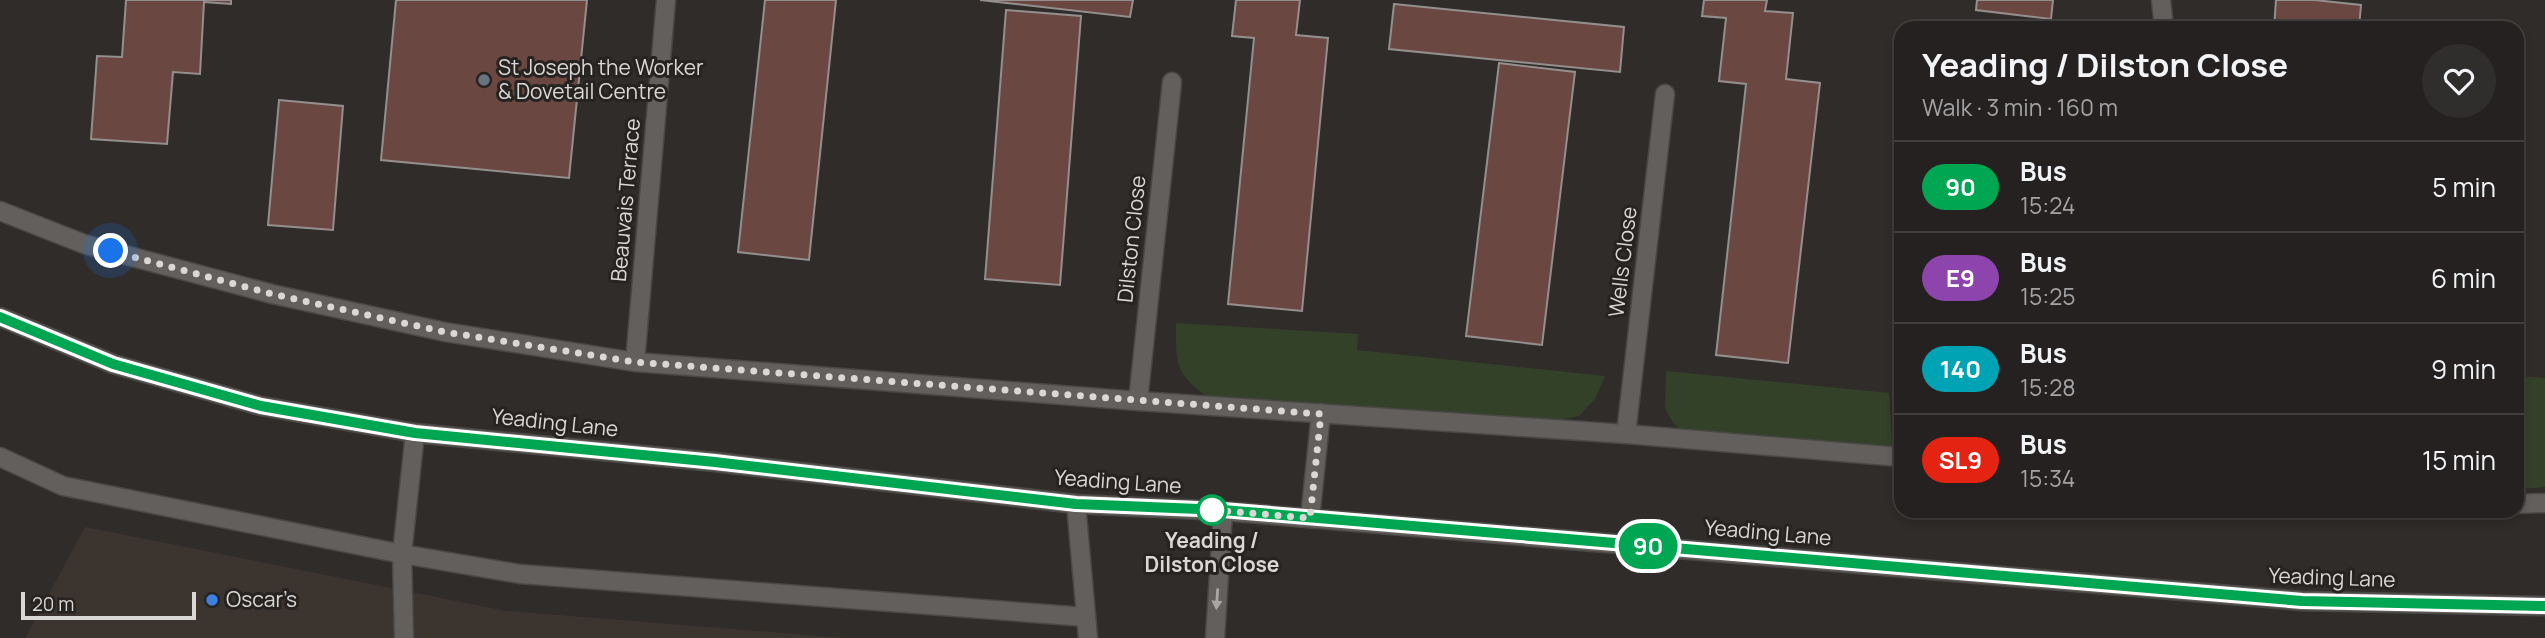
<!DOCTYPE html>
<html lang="en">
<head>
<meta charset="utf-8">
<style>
	:root { --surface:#242120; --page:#302e2d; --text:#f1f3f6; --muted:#a3a3a5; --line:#413e3e }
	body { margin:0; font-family:Manrope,sans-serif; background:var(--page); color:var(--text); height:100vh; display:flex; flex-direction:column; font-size:26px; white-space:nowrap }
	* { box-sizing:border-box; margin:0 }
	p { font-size:23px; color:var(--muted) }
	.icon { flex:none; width:38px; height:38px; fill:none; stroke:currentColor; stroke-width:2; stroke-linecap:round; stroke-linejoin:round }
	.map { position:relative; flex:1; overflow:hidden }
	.panel { position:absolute; left:1894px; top:21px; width:630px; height:497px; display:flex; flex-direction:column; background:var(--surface); border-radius:21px; box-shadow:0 4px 10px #0003,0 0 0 2px var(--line) }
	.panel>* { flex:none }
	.badge { padding:0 14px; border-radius:23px; font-size:24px; line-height:46px }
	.scale { position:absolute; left:21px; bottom:18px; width:175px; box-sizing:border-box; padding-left:7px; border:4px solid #dad8d6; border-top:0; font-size:19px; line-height:24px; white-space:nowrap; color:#dad8d6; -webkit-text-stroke:5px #262321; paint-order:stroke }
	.you { position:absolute; width:35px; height:35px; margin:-18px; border:5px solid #fff; border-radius:50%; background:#1a73e8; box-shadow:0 0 0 10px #1a73e833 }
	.map>.badge { position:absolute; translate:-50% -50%; box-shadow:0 0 0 4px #fff }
	.round { display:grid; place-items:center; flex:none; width:74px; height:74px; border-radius:37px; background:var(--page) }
	.head { display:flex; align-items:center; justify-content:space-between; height:119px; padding:0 28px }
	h1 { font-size:33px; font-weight:700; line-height:52px }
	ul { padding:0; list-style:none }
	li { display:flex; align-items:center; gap:21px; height:91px; padding:0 28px; border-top:2px solid var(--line) }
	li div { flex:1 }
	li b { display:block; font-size:26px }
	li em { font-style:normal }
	li .badge { min-width:77px; font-weight:700; text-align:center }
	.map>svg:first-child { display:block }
	.built { fill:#3c342e }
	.green { fill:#344129 }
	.building { fill:#6a4841; stroke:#948f8e; stroke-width:2 }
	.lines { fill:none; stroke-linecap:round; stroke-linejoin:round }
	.service-casing { stroke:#4a4846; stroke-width:21 }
	.minor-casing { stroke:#4a4846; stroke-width:21 }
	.tertiary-casing { stroke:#4a4846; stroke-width:21 }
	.service { stroke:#625f5c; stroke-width:18 }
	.minor { stroke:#625f5c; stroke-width:18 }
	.tertiary { stroke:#625f5c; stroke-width:18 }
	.oneway { fill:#aaa8a5 }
	.line-casing { stroke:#fff; stroke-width:16 }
	.line { stroke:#00a651; stroke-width:10 }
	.walk { stroke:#dad8d6; stroke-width:7; stroke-dasharray:0 12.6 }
	.worship-dot { fill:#6b7280; stroke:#262321; stroke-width:2.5 }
	.stop-dot { fill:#fff; stroke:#00a651; stroke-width:3.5 }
	.shop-dot { fill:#3f7fe0; stroke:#262321; stroke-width:2.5 }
	.labels { text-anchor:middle; stroke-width:6; stroke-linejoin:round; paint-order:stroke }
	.poi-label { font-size:21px; fill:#dad8d6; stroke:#262321; text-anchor:start }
	.street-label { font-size:21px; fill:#dad8d6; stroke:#262321 }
	.stop-label { font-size:21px; font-weight:bold; fill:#dad8d6; stroke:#262321 }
</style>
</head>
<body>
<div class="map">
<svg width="2545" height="638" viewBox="0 0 2545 638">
	<rect width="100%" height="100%" fill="#302c2a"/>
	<path class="built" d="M85,527L507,611L846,638H25Z"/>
	<path class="green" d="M1176,323L1358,334L1357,350L1605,376L1595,399L1579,416L1558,420L1530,431L1212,400C1175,374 1176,367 1176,323Z
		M1666,371L1889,393L1893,462L1698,444L1673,423L1665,408Z
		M2517,376L2545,378V487L2517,489Z"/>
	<path class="building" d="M126,0H231V4L204,2L200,74L173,72L167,144L91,139L97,56L122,57Z
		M396,0H587L569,178L381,160Z
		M765,0H836L809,260L738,252Z
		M980,0H1133L1130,17Z
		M1236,0H1300L1296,35L1328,38L1302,311L1228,304L1254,38L1232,36Z
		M1704,0H1767L1765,11L1793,13L1786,79L1820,83L1788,363L1716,355L1746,84L1719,81L1726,18L1702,16Z
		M1977,0H2053L2051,19L1976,10Z
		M2276,0H2315L2361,5L2359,28H2274Z
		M1394,4L1624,27L1620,72L1389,49Z
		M1006,10L1081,16L1060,285L985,279Z
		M1499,63L1575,72L1542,345L1466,336Z
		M279,100L343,106L333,230L268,225Z"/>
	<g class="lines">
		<defs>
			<path id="service" d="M0,211L84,244L272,294L445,332L635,362L1138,401L1626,434L1900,457
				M0,457L63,486L402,554L520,574L1086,617
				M2516,504L2545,503
				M1310,518L1321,413
				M404,638L402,554L415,433"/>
			<path id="minor" d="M2161,0L2164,28
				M635,362L666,0
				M1138,401L1172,82
				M1626,434L1665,94
				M1076,504L1088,638
				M1215,638L1223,511"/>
			<path id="tertiary" d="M0,317L113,364L261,406L415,433L715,462L1076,504L1223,511L2302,601L2545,606"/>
		</defs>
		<use href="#service" class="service-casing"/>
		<use href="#minor" class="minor-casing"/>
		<use href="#tertiary" class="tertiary-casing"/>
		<use href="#service" class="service"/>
		<use href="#minor" class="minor"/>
		<use href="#tertiary" class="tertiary"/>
	</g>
	<defs><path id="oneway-solid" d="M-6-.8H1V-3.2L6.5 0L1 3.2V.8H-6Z" transform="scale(1.75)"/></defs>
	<use class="oneway" href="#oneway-solid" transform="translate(1217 599) rotate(94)"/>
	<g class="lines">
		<defs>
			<path id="line" d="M0,317L113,364L261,406L415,433L715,462L1076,504L1223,510L2302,601L2545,606"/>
		</defs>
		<use href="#line" class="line-casing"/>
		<use href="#line" class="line"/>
		<path class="walk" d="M111,251L272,294L445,332L635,362L1321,414L1310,518L1212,510"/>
	</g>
	<circle class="worship-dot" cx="484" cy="80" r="7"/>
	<circle class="stop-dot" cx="1212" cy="510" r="14"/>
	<circle class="shop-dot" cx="212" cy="600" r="7"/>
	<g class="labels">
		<g class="poi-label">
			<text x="498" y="75">St Joseph the Worker<tspan x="498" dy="24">&amp; Dovetail Centre</tspan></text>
			<text x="226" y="607">Oscar’s</text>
		</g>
		<g class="street-label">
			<text transform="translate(626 200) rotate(-85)" y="7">Beauvais Terrace</text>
			<text transform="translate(1132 239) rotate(-84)" y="7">Dilston Close</text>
			<text transform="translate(1623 262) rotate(-83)" y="7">Wells Close</text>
			<text transform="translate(555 423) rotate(6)" y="7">Yeading Lane</text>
			<text transform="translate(1118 482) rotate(4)" y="7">Yeading Lane</text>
			<text transform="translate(1768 533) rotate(5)" y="7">Yeading Lane</text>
			<text transform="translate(2332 578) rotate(2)" y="7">Yeading Lane</text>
		</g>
		<g class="stop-label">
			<text x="1212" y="548">Yeading /<tspan x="1212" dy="24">Dilston Close</tspan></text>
		</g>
	</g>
</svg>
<div class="scale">20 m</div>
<div class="you" style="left:111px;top:251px"></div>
<b class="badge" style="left:1648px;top:546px;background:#00a651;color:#fff">90</b>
<section class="panel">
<div class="head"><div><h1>Yeading / Dilston Close</h1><p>Walk · 3 min · 160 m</p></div><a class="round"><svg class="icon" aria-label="heart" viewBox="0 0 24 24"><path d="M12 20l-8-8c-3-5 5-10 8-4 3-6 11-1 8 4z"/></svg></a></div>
<ul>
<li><span class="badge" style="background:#00a651;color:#fff">90</span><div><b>Bus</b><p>15:24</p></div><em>5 min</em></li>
<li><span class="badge" style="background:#8e44ad;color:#fff">E9</span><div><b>Bus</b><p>15:25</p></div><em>6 min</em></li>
<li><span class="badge" style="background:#00a3b4;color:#fff">140</span><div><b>Bus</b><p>15:28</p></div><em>9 min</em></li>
<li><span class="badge" style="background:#e42313;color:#fff">SL9</span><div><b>Bus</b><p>15:34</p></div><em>15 min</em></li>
</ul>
</section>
</div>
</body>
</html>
